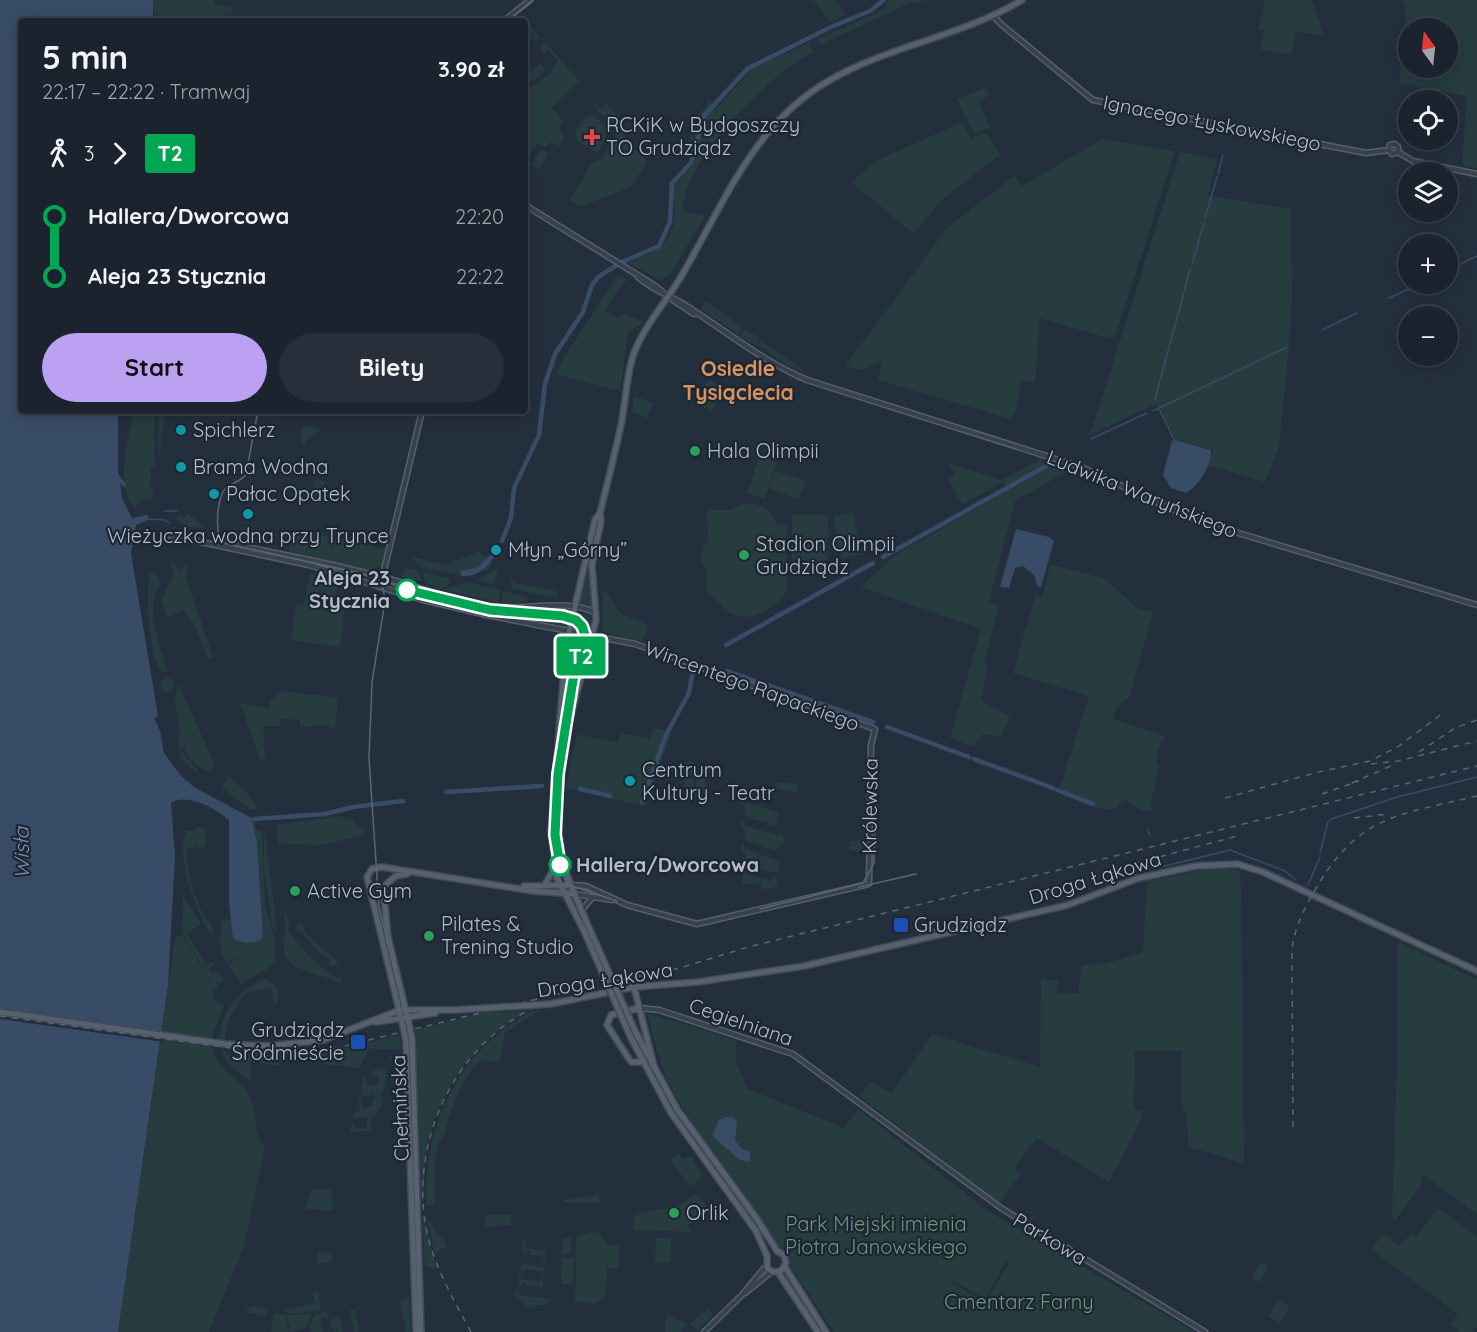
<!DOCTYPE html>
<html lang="pl">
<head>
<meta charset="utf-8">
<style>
	:root { --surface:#1b232e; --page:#282f3a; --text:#f1f3f6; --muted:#a0a4aa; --line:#39404a; --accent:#bca0f2 }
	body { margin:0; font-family:Quicksand,sans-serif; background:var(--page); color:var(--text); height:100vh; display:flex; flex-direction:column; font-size:22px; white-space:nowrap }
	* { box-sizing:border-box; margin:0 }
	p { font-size:20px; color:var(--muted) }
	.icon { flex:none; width:33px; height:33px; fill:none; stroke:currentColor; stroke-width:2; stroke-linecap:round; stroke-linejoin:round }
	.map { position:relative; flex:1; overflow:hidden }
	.drawer { position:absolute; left:18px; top:18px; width:510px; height:396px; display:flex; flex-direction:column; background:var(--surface); border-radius:6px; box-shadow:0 3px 15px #0003,0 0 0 2px var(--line) }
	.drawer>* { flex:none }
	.badge { padding:0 12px; border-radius:4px; font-size:21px; line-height:39px }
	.needle { width:39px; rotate:345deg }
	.fabs { position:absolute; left:1398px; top:18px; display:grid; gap:12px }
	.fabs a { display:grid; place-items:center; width:60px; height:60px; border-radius:50%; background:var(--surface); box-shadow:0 3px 15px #0003,0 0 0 2px var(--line); font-size:30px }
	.map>.badge { position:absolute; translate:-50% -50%; box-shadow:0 0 0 3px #fff }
	.legs { display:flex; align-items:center; gap:9px; height:66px; padding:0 24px; font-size:20px }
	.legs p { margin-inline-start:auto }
	.summary { display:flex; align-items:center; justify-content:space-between; height:102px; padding:0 24px }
	h1 { font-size:33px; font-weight:700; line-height:45px }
	.button { display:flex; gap:12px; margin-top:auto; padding:12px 24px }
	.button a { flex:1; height:69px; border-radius:36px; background:var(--accent); color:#111; font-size:24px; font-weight:700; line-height:69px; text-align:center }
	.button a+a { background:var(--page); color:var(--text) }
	ul { padding:0 24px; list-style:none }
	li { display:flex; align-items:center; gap:21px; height:60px; font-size:22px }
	li i { display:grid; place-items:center; width:9px; height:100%; margin:0 8px; background:currentColor }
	li i::after { content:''; width:15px; height:15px; margin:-8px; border:4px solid; border-radius:50%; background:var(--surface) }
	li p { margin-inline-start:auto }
	li:first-child i { background:linear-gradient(#0000 50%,currentColor 0) }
	li:last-child i { background:linear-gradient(currentColor 50%,#0000 0) }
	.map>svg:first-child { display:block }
	.green { fill:#263c3f; fill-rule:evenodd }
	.water { fill:#394c67 }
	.pier { fill:#242f3e }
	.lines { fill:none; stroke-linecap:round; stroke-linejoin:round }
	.stream { stroke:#394c67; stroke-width:1.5 }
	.canal { stroke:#394c67; stroke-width:4.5 }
	.minor-casing { stroke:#565f6c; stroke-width:7 }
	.major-casing { stroke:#414a57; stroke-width:8 }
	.minor { stroke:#38414e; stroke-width:4 }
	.major { stroke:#56606e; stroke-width:5 }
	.tram { stroke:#5a6575; stroke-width:1.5 }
	.rail { stroke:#5a6575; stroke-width:1.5; stroke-dasharray:6 6; stroke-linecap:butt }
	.major-bridge-casing { stroke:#414a57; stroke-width:8; stroke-linecap:butt }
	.major-bridge { stroke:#56606e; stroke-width:5 }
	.line-1-casing { stroke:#fff; stroke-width:14 }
	.line-1 { stroke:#00a651; stroke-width:9 }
	.health-dot { fill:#e0444e; stroke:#1d2633; stroke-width:2 }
	.culture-dot { fill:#0f9aa8; stroke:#1d2633; stroke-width:2 }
	.leisure-dot { fill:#2e9e5b; stroke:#1d2633; stroke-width:2 }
	.stop-1-dot { fill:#fff; stroke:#00a651; stroke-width:3 }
	.transit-dot { fill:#1a4fb4; stroke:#1d2633; stroke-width:2 }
	.labels { text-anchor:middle; stroke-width:4.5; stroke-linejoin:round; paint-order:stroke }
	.street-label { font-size:20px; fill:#b4bcc9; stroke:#1d2633 }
	.poi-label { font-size:20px; fill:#b4bcc9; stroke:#1d2633; text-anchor:start }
	.stop-label { font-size:20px; font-weight:bold; fill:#b4bcc9; stroke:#1d2633; text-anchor:end }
	.park-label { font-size:20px; fill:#6b9a76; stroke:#1d2633 }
	.neighbourhood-label { font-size:21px; font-weight:bold; fill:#d59563; stroke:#1d2633 }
	.water-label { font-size:21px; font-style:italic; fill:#7c92b1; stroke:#1d2633 }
</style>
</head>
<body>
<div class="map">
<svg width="1477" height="1332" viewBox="0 0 1477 1332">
	<rect width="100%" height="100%" fill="#242f3e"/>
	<path class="green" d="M153,0H214L215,5L232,7L231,21H154Z
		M813,0H835L846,14L830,22Z
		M889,0H927L908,4L820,45L816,40L884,9Z
		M1265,0H1312L1323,35L1295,32L1291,55L1260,49L1264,31L1258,29Z
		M1402,0H1477V168L1462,165L1467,96L1399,83L1406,8ZM1408,28H1448V68H1408Z
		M524,18L579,81L552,107L563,121L560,127L564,139L559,146L551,142L545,148L537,143L525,165V91L550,74L558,60L548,50L545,53L539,47L544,43L540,38L534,42L529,36L525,39V21H520Z
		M809,43L813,52C770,74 681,161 683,212L705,216L671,273L661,281L628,263C659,251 678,241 674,204C673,197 672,188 676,182C680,176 688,171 693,166L690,134L709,99L716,109L752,69Z
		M540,64L546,71L532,82L526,74Z
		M986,88L990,95L978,101L990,127L974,134L957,99Z
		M597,104L600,108L607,104L619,116L615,127L594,107Z
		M587,116H594L610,128L599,151L595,152L575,139L577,128Z
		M963,122L971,139L986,132L1000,155L943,199L913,233L851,182L878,160Z
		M619,129L647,162L631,187L581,206L570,200L592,163L601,160Z
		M1102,139L1175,151L1115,337L1111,339L1040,318L1035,383L1021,381L1016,409L1011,419L878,380L883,361L860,370L845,366L948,227L1014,176L1022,186Z
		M541,148L549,153L539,170L531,165Z
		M1180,152L1217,159L1208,196L1291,209L1292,301L1289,344L1279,447L1265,482L1208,465L1213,450L1176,439L1155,404L1090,435Z
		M618,275L627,279L605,310L617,318L624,313L644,323L628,331L620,391L556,374L567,353Z
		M706,301L742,327L738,334L701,309Z
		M745,329L759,338L755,345L740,336Z
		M761,340L806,372L787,365L757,345Z
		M709,379L725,390L711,412L695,402Z
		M634,396L653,403L648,418L632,412Z
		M132,411H155L154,466L151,467L150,488L153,489L152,499L142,500L135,508C116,488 126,454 130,430C131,423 134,418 132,411Z
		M158,411H165L159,459L158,414Z
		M306,426L322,429L305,441V444H301L302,427Z
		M759,457L777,463L765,499L747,493Z
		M1041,459L1048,468L1056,463L1069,470L1015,501L989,601L999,606L984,662L988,663L981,701L1010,716L1001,737L983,734L974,746L950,738L981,629L861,587L894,556L1037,474L1006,488L1003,482L962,504L948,479L955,474L948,463L1002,480Z
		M776,471L806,481L799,499L769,489Z
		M314,480L325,481L322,505L311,503Z
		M742,504C758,501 772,509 778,525H787L786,592C771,612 745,628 723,607C717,602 711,595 706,592L707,569L702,565V545L708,542L707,510H730Z
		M853,512L862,554L841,559L833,516Z
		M187,513L204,527V528L188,527L177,521V516L185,518Z
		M792,514L828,515L827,574H792Z
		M292,529L382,548L387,546L383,565L374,568L373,573L289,555Z
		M479,552L493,562L487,570L466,576L421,568L411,556L448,566L451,562Z
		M171,560L179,571L186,563L188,565L186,577L213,657L208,659L193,622L191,623L185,610L166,617L161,600L173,577Z
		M1051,564L1105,579L1137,608L1153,612L1130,696L1117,707L1113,719L1165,736L1158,749L1156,762L1159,766L1151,803L1153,810C1142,813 1135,809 1127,800L1121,802L1117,808C1099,813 1075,799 1058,793L1089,696L1013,673L1035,596L1042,598Z
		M406,568L418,571L422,581L402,578L401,575Z
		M498,568L494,584L476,580Z
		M588,570L589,572L594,608L579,604Z
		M310,572L339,580L333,606L345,608L340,647L291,640L296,604L304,606Z
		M422,572L450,579L451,580L448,586L438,589L430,584L426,586Z
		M149,574H156L160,584C144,615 160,640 167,671L163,673C147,660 147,595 149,574Z
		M510,578L517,583L558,591L556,598L512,589Z
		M467,582L501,590L498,602L442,590Z
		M503,591L528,597L526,602L501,603Z
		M603,592H606L621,614L646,623L648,630L642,641L603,632Z
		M466,604L507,611L571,610L565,629L466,608Z
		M574 623a9 9 0 1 1 18 0a9 9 0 1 1-18 0Z
		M572,637L587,641L575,679L566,726H561L566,663Z
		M160 685a7 7 0 1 1 14 0a7 7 0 1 1-14 0Z
		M178,683L215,765L208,772C194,766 183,754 185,740L182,749L178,746L180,729L175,700Z
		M284,691L338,698L335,729L326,725L300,727V720L281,719L280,726H263L265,759H260L240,703L269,708L271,699Z
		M654,728L672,731L645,806L566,788L577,734L618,743L621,733L650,739Z
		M181,751L198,770L197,773L183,762L179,754Z
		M682 768a7 7 0 1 1 14 0a7 7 0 1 1-14 0Z
		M228,776L250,795L257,809H250L222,788Z
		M696,776H705L706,795L696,796Z
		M684,778H694L695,797H685Z
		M776,782L798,784L797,792L775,789Z
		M744,794L742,801L779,812L776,826L768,824L767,820V823L760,821L761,818L760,821L752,819L754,816L751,818L741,813L745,814L744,805L741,804L740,797Z
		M343,816L344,819L354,821V825L364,827L363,835L321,845L279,844L276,826L279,824Z
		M744,818L743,825L780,836L781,830L785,842L775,850L769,848L768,844V848L761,846L762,843L760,845L753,843L755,840L751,843L741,838H745V830L741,829V821Z
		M255,820L256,830H262L265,905L275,941V960L270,967L241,984L228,964L238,956L227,962C218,950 220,935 222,920L231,919L233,937C242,944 254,943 263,937L257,842L251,821Z
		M197,826L206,830V847L199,848L195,845V848H187C186,874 195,899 207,922L210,921L214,933L212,932L211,936C197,913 175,857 186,831H194Z
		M264,830L266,840L277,931L273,929L264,869Z
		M863,839V852L849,850V842Z
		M745,842L743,849L779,861V870L774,873L745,865L742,868V862H746V853L742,852L741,845Z
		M746,867L744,873L771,881L774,875L778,886L761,890V883L743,884L742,870Z
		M1214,868L1239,870L1241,888L1244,1165L1227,1158L1188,1147L1187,1111H1182V1051H1135L1134,1110H1143L1140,1122L1109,1182L1037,1138L1014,1168L1021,1174L999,1203L859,1096L870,1082L892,1093L932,1034L1040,1067L1041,979L1058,981L1057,993H1078L1082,965L1104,964L1143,952L1147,881Z
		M183,895L201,924L187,933L206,964L203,967L182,933Z
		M285,907L290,927L288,929C302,950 316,966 338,978L342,977L341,983L295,967L284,955Z
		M300,922L308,935L339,963L332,966L328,964L330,960L319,952L301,932L299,933L296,925Z
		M182,935L211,982L215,1000L224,1005C214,1033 201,1051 230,1075C237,1081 245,1087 249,1095C257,1113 253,1133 265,1148L244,1246L209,1332H118L175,940L177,936Z
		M1399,942L1477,980V1214L1423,1175L1421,1185L1396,1220L1392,1218L1397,1061V945Z
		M212,962L214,965L208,968L212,973L217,970L224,981L216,983L219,988L214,991L203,968Z
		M266,979L278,988L277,1004L274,1005L271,988L245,993L229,1018L223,1050L227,1051V1055H234L235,1051L278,1056L323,1054L400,1035L401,1050L368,1049L360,1068L324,1064L323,1056L281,1058L279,1066L249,1061L252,1080L247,1079C239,1072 229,1066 224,1056C208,1028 238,986 266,979Z
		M543,1009L505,1032L500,1062L482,1060C459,1078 451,1114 442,1141H438L434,1166L435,1204L426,1206C423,1137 451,1065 510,1025C521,1017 529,1010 543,1009Z
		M525,1011C473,1044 436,1091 426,1153C423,1167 426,1197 422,1207L415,1030L486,1012Z
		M647,1013L736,1040V1062L748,1089L844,1128L858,1109L985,1209L1194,1332H834L790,1265L787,1253L778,1247C743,1196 702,1146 673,1091C660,1067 654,1040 647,1013ZM1006,1261L1009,1264L985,1302L952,1283L954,1281L985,1299Z
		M391,1054L392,1057L387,1067L385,1088L380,1095L375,1096L370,1089L372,1095L361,1096L363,1078L366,1076L367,1086L378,1085L379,1075L373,1076L372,1072L379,1068L385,1069Z
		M382,1096V1106L373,1117L353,1118L355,1112H360L358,1098H361L362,1107L372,1106L374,1097Z
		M367,1118H371V1131L350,1132L353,1120L356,1129L366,1128Z
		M678,1153L683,1159L694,1155L693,1161L703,1175L693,1186L689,1185L670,1160Z
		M331,1189L333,1208L335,1211L305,1209L311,1190Z
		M696,1193L709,1210L688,1226L692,1232L633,1230L634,1215L680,1205Z
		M599,1194V1203L564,1202V1200Z
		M1438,1208L1477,1237V1326L1472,1332H1460L1450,1325L1458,1314L1371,1249L1384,1233L1399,1246L1411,1234L1416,1237Z
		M511,1214L512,1225L486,1227V1215Z
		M422,1216H424L437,1272L435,1268L425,1266Z
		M426,1216L447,1246L435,1253Z
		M590,1232L601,1234L608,1245H619V1269L608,1268V1263L605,1298L593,1304L575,1301L576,1237Z
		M562,1238H571V1254H562Z
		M656,1238H671L670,1263L655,1262Z
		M523,1240H530L525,1241L524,1248L545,1251L547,1244L541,1243L546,1242L547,1243L546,1252L544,1253L546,1256L530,1255V1251H527L526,1254L522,1253Z
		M332,1252L333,1262L317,1263L318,1253Z
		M522,1255L529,1256L523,1257L522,1264L543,1267L544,1260L539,1257L545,1258L544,1271L521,1269Z
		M562,1258H574L573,1284H561Z
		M1261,1262L1269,1267L1259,1282L1252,1278Z
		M520,1270L526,1271L521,1272L520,1279L541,1282L543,1275L537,1273H543V1287L526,1286V1282H523L522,1285H518Z
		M518,1286L524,1287L518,1288V1295L550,1299L545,1305H535L534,1309L531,1306L528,1308L514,1296Z
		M318,1292L321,1310L291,1314L283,1311L315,1302L313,1295L309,1294Z
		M409,1297L411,1332H406L400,1300L405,1301V1298Z
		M1278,1299L1290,1307L1280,1323L1268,1316Z
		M257,1305L256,1313L258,1306L267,1310L266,1316L247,1313V1308Z
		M371,1305L355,1311L359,1332H354L350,1310Z
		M708,1309L713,1316L697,1330L690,1325L702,1312L705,1314Z
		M327,1311L329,1321L326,1316L320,1318L323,1332H313L308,1328L315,1315Z
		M666,1313L687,1324L681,1332H665Z
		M274,1314L285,1315L289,1332H271Z
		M312,1314L306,1327L291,1332L286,1315Z
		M340,1316L343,1332H333L335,1329L339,1331V1328L332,1329L330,1320Z"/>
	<path class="water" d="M0,0H153V21H21V411H118V473L126,485L124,487L120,483L122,498L132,518L148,515V520L136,525L131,553L158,716L154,718L160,731L164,753L181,776L194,787L255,820L252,821L257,842L263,937C256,945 241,943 233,938L229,903V820C217,809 186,792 171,803L175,856L168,985L118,1332H0Z
		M1176,440L1211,450C1212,465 1198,487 1186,493L1171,488L1163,475L1172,441Z
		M1016,529L1049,537L1054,541L1041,587H1038L1034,575L1023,566L1015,568L1009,588L1000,587Z
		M491,554L494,557C486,569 476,577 461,576L460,571L477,568Z
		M725,1117H732L737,1122L735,1140L742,1149L750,1151V1162L740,1160L712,1136L719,1120Z"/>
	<path class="pier" d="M0,1009L165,1032L163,1042L0,1019Z"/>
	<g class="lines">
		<path class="stream" d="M1218,174L1223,155
			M1205,218L1217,177
			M1192,264L1204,223
			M1448,270L1477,256
			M1389,298L1413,287
			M1322,330L1357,313
			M1155,399L1190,270
			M1159,409L1175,441
			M1153,411L1287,347
			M1091,439L1147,413
			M165,511H177
			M148,519L165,520L169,523
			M1147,829L1150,835
			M1320,853L1328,822L1332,819L1397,797L1477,777
			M1157,861L1159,865L1165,866L1230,850L1285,871L1296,880
			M1308,885L1320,857"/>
		<path class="canal" d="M502,541L511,518L514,488L539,435L545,384L555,354L583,312L592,285L598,277L620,263L659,246L670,222L672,183L691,163L704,116L747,69L831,27L870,11L884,0
			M883,557L1050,464
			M726,645L873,563
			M727,671L873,722
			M887,727L969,757
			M974,759L1053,788
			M580,789L610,796
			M1057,790L1093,804
			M446,792L542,786
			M642,802L666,735L689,693L693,670
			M255,819L325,814L353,807L403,801"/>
		<defs>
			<path id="minor" d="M994,17L1002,25L1093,100L1366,153L1389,150
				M504,21L530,0
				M1389,150L1390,145L1395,144L1398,147V152
				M1389,150L1392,154L1398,152
				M1398,152L1413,161L1477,174
				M525,205L657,287L667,296
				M638,277C654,291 668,294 685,305C726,331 762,361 807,380L1081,467L1195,520L1477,605
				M673,300L694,314
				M168,535L309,565L423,600L487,615L635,644L875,729L871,745L869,884L697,924L627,905L586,886L571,885
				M217,544H231C280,554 330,563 378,576C415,585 450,600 488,606C522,612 564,597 596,613
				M380,587L422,411
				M575,894L612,900
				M581,911L592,898
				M639,1008L659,1010L793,1054L1001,1208L1205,1332
				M745,1293L771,1272
				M704,1332L742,1295L766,1266"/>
			<path id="major" d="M524,886L570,885
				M544,886L554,869
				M383,887L388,937L409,1024
				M383,887L396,876L407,874
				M589,928L564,868L558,828L562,765L569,723L596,620L592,564L601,521L600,513
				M584,931L557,878L551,832L566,645L595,520L600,513C607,484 615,454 621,425C626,401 626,376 634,353C644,327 664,304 679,280C723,207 752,124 830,80C891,45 963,36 1022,0
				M634,987L654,1066
				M551,1004L634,987L698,982L804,966L1068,905L1139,878L1196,866L1237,864L1263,872L1477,971
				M639,1008L611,1015L607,1025L631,1062H643
				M0,1012L225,1044L269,1046L323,1040L400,1010H455
				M376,1022L435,1013
				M403,1026L367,877L372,869L382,867L533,891L574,894
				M630,1036L671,1113L756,1231L767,1256V1268L773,1272L781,1271L786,1263L784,1255L777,1251L757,1219L677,1109L636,1033
				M412,1040L421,1332
				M406,1041L416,1332
				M785,1267L826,1332
				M778,1272L818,1332"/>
		</defs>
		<use href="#minor" class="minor-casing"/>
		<use href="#major" class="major-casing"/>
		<use href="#minor" class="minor"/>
		<use href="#major" class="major"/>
		<path class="tram" d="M507,21L533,0
			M258,411L246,474C241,482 233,482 226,488C217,496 214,535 223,543L378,577L402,589L469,605L563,616C574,619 584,622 586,635C588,648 576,666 573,679C564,718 540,856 569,885L617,901
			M372,577L383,588L385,601L372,682L369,758L379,907L408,1024L412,1059L419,1243V1332
			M859,887L916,874
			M760,909L863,883L874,863L875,813"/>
		<path class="rail" d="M1419,752L1455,728L1477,720
			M1371,764L1398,761L1477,741
			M1352,783L1393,765
			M1322,794L1359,781
			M1225,798L1318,772L1370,761L1399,746L1443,713
			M1354,818L1388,814
			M1125,866L1241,835
			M919,934L967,922
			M0,1016L260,1052L294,1053L328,1050L591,986L680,968L748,947L1477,766
			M1293,1127L1292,949C1295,925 1306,905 1318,885C1360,814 1403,814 1477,796
			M471,1332C454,1301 437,1271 428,1237C406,1144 455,1040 544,1003"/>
		<defs>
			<path id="major-bridge" d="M589,928L636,1033
				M584,931L630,1036
				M455,1010L551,1004
				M409,1024L412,1040
				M403,1026L406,1041"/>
		</defs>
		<use href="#major-bridge" class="major-bridge-casing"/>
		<use href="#major-bridge" class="major-bridge"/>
	</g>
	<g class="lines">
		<defs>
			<path id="line-1" d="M407,590L490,610L563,616L576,620L582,626L586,638L573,680L558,774L555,835L560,865"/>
		</defs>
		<use href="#line-1" class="line-1-casing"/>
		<use href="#line-1" class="line-1"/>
	</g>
	<path class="health-dot" d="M589 128h6v6h6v6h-6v6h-6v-6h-6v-6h6z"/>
	<g class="culture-dot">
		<circle cx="181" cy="430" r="6"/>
		<circle cx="181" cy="467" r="6"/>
		<circle cx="214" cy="494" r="6"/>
		<circle cx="248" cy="514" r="6"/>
		<circle cx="496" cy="550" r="6"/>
		<circle cx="630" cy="781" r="6"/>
	</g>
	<g class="leisure-dot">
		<circle cx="695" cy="451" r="6"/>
		<circle cx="744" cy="555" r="6"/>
		<circle cx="295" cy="891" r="6"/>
		<circle cx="429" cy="936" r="6"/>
		<circle cx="674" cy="1213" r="6"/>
	</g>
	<g class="stop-1-dot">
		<circle cx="407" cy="590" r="10"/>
		<circle cx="560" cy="865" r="10"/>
	</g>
	<g class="transit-dot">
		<rect x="893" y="917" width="16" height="16" rx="3"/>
		<rect x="350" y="1034" width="16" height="16" rx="3"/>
	</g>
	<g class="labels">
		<g class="street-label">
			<text transform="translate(1212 123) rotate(11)" y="7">Ignacego Łyskowskiego</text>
			<text transform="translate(1142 494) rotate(22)" y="7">Ludwika Waryńskiego</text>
			<text transform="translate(752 686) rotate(20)" y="7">Wincentego Rapackiego</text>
			<text transform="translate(870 806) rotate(-89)" y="7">Królewska</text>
			<text transform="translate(1095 878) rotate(-17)" y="7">Droga Łąkowa</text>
			<text transform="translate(605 980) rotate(-9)" y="7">Droga Łąkowa</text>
			<text transform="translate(741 1022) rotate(19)" y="7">Cegielniana</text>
			<text transform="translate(400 1108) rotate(-92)" y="7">Chełmińska</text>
			<text transform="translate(1050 1239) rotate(31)" y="7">Parkowa</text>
		</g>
		<g class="poi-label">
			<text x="606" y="132">RCKiK w Bydgoszczy<tspan x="606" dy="23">TO Grudziądz</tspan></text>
			<text x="193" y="437">Spichlerz</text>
			<text x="707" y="458">Hala Olimpii</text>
			<text x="193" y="474">Brama Wodna</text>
			<text x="226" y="501">Pałac Opatek</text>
			<text x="248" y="543" text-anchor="middle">Wieżyczka wodna przy Trynce</text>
			<text x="756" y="551">Stadion Olimpii<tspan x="756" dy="23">Grudziądz</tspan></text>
			<text x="508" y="557">Młyn „Górny”</text>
			<text x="642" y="777">Centrum<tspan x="642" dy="23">Kultury - Teatr</tspan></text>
			<text x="307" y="898">Active Gym</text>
			<text x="441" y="931">Pilates &amp;<tspan x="441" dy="23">Trening Studio</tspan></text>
			<text x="914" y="932">Grudziądz</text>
			<text x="344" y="1037" text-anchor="end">Grudziądz<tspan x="344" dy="23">Śródmieście</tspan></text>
			<text x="686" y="1220">Orlik</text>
		</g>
		<g class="stop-label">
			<text x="390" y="585">Aleja 23<tspan x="390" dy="23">Stycznia</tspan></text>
			<text x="576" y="872" text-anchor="start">Hallera/Dworcowa</text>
		</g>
		<g class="park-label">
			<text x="876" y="1231">Park Miejski imienia<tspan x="876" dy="23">Piotra Janowskiego</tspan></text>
			<text x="1019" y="1309">Cmentarz Farny</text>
		</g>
		<g class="neighbourhood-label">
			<text x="738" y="376">Osiedle<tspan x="738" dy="24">Tysiąclecia</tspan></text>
		</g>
		<g class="water-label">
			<text transform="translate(22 853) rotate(-91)" y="7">Wisła</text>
		</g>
	</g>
</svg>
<div class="fabs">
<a><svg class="needle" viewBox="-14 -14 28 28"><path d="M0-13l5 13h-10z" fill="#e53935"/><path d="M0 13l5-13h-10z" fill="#a0a4aa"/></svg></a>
<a><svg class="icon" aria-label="locate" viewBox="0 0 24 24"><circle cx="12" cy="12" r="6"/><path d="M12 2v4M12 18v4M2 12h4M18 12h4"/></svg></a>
<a><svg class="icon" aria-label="layers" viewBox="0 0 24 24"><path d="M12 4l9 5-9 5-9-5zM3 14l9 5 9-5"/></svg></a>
<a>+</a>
<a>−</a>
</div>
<b class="badge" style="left:581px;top:656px;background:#00a651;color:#fff">T2</b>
<section class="drawer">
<div class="summary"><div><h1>5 min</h1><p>22:17 – 22:22 · Tramwaj</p></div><b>3.90 zł</b></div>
<div class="legs"><svg class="icon" aria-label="walk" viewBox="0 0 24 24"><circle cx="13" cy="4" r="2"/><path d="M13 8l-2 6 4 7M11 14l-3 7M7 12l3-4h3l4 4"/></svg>3<svg class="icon" aria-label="forward" viewBox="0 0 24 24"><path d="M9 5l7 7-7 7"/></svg><b class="badge" style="background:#00a651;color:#fff">T2</b></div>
<ul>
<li><i style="color:#00a651"></i><b>Hallera/Dworcowa</b><p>22:20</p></li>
<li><i style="color:#00a651"></i><b>Aleja 23 Stycznia</b><p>22:22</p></li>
</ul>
<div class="button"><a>Start</a><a>Bilety</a></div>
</section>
</div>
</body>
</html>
